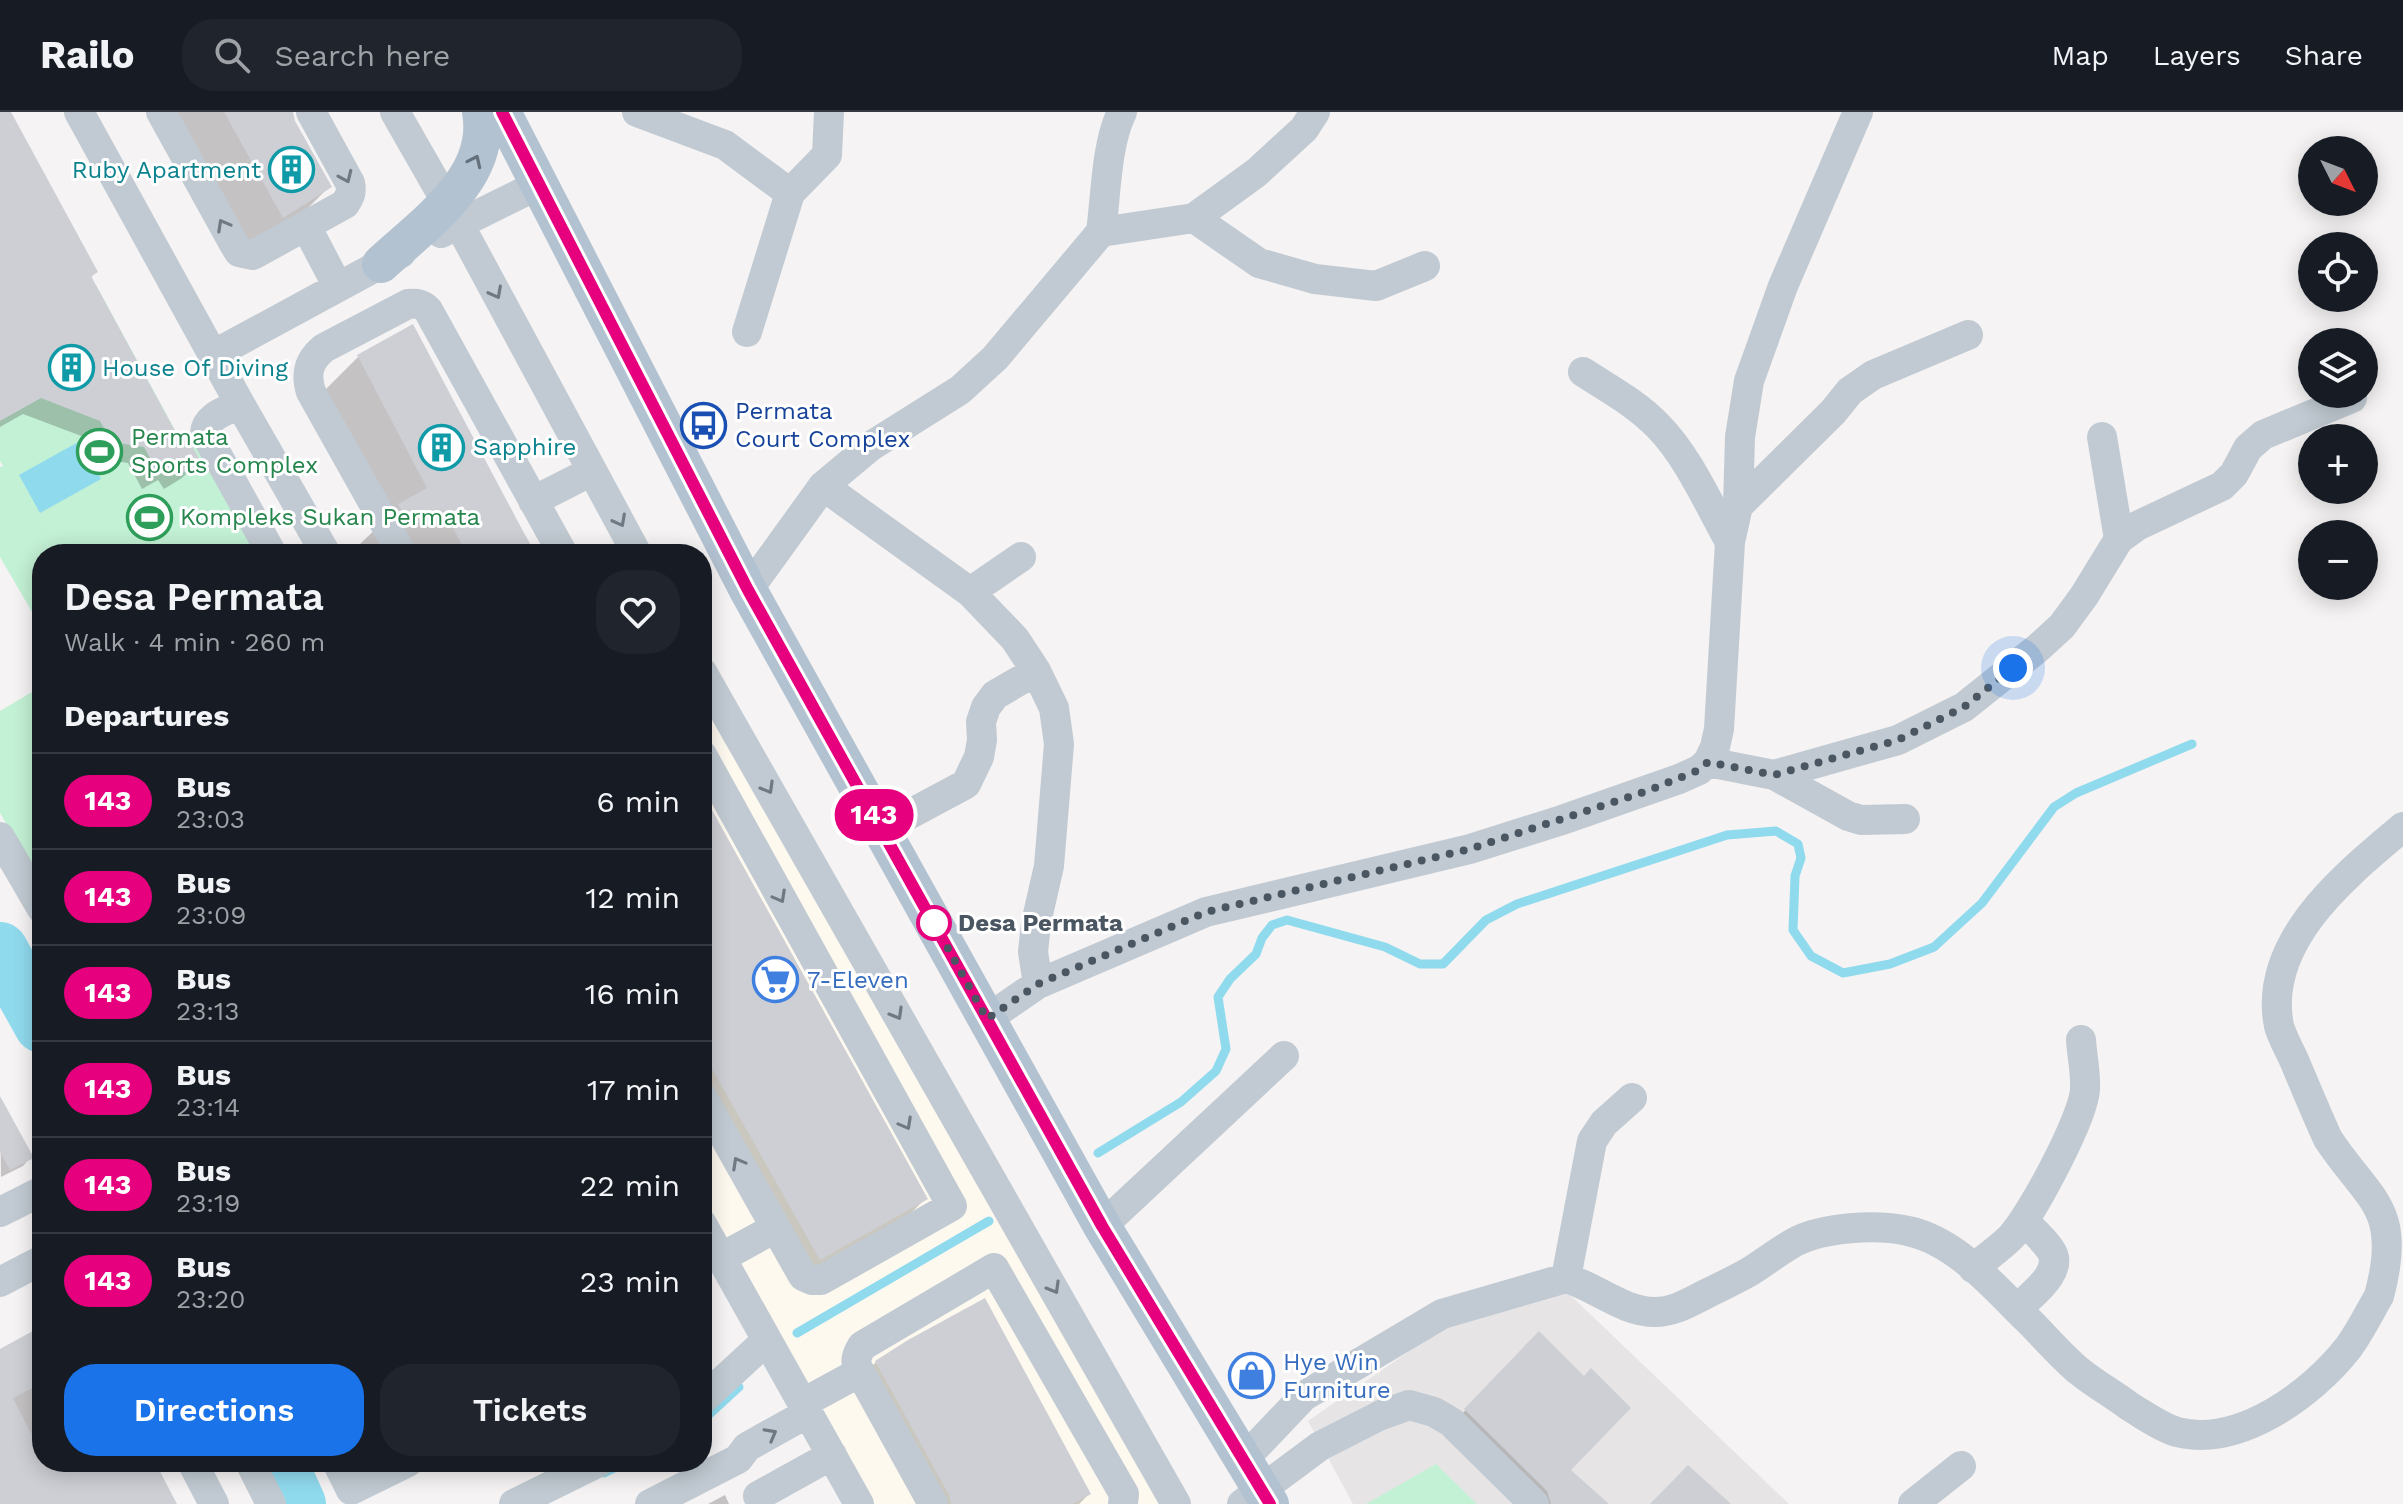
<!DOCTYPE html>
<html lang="en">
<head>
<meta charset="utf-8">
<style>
	:root { --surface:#171b24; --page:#20242c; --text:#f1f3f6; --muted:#9ea1a6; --line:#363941; --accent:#1a73e8 }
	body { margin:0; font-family:"Work Sans",sans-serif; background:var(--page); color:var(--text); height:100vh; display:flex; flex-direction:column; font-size:30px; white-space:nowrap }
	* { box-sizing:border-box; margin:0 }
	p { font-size:26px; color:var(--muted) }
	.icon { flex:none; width:44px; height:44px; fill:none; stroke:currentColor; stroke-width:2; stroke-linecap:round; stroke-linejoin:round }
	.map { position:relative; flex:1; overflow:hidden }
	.details { position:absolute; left:32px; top:432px; width:680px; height:928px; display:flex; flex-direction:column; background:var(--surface); border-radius:32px; box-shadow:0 4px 20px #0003 }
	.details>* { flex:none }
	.badge { padding:0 16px; border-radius:26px; font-size:28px; line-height:52px }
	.needle { width:52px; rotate:132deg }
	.buttons { position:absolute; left:2298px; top:24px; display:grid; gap:16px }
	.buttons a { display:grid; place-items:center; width:80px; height:80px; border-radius:50%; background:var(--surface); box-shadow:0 4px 20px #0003; font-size:40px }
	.you { position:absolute; width:40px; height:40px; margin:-20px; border:6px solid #fff; border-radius:50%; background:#1a73e8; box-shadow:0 0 0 12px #1a73e833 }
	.map>.badge { position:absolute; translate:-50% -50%; box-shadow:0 0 0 4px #fff }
	h2 { padding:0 32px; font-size:30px; line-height:72px }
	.round { display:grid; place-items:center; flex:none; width:84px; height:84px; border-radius:32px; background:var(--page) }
	.summary { display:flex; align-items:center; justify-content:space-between; height:136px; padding:0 32px }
	h1 { font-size:38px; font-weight:600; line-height:60px }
	.action { display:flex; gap:16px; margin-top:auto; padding:16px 32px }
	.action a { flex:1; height:92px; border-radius:32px; background:var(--accent); color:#fff; font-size:32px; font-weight:600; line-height:92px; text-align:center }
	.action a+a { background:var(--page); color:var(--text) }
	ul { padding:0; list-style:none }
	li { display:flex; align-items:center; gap:24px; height:96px; padding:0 32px; border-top:2px solid var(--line) }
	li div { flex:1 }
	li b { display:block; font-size:30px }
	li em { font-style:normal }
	li .badge { min-width:88px; font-weight:700; text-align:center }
	header { display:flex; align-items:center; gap:48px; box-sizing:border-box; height:112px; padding:0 40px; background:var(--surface); border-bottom:2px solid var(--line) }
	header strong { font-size:38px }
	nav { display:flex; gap:44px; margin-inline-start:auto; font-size:28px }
	.search { width:560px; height:72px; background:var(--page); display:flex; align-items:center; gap:20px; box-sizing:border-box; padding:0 28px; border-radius:32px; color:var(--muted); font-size:30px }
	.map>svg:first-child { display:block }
	.commercial { fill:#fdf9ef }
	.education { fill:#e6e4e5 }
	.green { fill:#c3f1d5 }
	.water { fill:#90daee }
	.shadow { fill:#0003 }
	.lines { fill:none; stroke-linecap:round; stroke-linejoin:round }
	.stream { stroke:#90daee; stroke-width:9 }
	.river { stroke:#90daee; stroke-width:56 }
	.building { fill:#cdcfd5 }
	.minor { stroke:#c1cad2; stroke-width:30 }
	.major { stroke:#b3c2d1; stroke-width:38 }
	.oneway { stroke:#64717d }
	.oneway2 { stroke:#6e7983 }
	.line-casing { stroke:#fff; stroke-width:18 }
	.line { stroke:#e6007e; stroke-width:12 }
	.walk { stroke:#4a5661; stroke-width:8; stroke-dasharray:0 14.4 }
	.stop-dot { fill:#fff; stroke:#e6007e; stroke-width:4 }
	.labels { text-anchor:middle; stroke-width:6; stroke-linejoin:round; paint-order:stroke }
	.culture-label { font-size:24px; fill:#0d838f; stroke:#fff; text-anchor:start }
	.transit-label { font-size:24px; fill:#164399; stroke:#fff; text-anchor:start }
	.leisure-label { font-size:24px; fill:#27864d; stroke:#fff; text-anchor:start }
	.stop-label { font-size:24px; font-weight:bold; fill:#4a5661; stroke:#fff; text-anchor:start }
	.shop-label { font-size:24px; fill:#366cbe; stroke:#fff; text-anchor:start }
</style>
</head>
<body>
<header>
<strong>Railo</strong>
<div class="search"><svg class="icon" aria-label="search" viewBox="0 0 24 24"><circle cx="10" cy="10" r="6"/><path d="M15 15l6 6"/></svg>Search here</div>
<nav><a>Map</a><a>Layers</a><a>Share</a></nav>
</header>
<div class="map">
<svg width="2403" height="1392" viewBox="0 0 2403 1392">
	<rect width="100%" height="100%" fill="#f5f3f3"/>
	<path class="commercial" d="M702,560L1176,1392H859L702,1112Z"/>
	<path class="education" d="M1567,1180L1789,1392H1353L1308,1309L1456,1207Z"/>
	<path class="green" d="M96,173L181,329L191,324L256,442H42V517L0,445V355L3,354L0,349V226Z
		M42,574V760L36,763L0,701V599Z
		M1436,1352L1477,1392H1366Z"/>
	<path class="water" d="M80,329L101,367L40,401L19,363Z"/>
	<path class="shadow" d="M0,0H9L96,160L90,166L180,333L198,350L182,366L164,377L158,368L142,377L128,351L95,346L84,325L23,302L0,315Z
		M165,0H292L293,9L329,75L291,113L244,143Z
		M358,245L534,442H366L360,432L386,407L320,283Z
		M702,682L925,1087L909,1103L803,1163L702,984Z
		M0,988L31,1045L23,1054L1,1065Z
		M42,1217V1350H153L175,1392H0V1239Z
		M1539,1222L1568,1358L1606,1392H1540L1457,1307Z
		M877,1249L1089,1382L1079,1392H926L860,1266Z
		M725,1383L729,1392H708Z"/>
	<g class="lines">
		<path class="stream" d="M1098,1041L1181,990L1216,959L1226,937L1218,885L1230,867L1256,842L1262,826L1272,813L1287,808L1385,835L1420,852H1443L1486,808L1517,792L1727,723L1776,719L1798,732L1801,746L1795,764L1793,818L1811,844L1843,861L1890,852L1934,835L1982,791L2054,695L2076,681L2192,632
			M797,1221L989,1109
			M702,1309L739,1275
			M604,1361L626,1350"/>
		<path class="river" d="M0,838L42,913
			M279,1350L298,1392"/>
	</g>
	<path class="building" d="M0,0H11L98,160L91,164L181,330L188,326L201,350L181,362L175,353L159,362L144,335L112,330L100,309L41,286L0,309Z
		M224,0H293L295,9L332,75L283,106Z
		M413,212L524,421L536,442H467L443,398L411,415L398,392L427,376L357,243Z
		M702,680L928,1087L820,1148L702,939Z
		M0,984L34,1046L10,1058L0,1040Z
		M985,1186L1091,1382L1073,1392H951L949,1383L875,1249L908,1228Z
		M42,1214V1271L13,1286L35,1329L42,1325V1350H155L177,1392H0V1237Z
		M1539,1219L1584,1264L1591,1256L1631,1296L1571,1358L1609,1392H1551L1547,1379L1464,1297Z
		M1688,1353L1731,1392H1650Z"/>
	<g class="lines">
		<path class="minor" d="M79,0L240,292L326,442
			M161,0L234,132L239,140L253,143L345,92C350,84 352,80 350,71L311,0
			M395,0L459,112L637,442
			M637,0L725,33L790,81L747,220
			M790,81L827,43L829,0
			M1194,106L1259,151L1315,167L1376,174L1425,154
			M306,114L338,175
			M1101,120C1106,84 1106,32 1122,0
			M441,121L540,72
			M213,243L401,141
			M1583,260C1609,277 1637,292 1658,314C1688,344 1709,393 1730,430
			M240,292C226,299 206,304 205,321L272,442
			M2102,325L2119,427
			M823,374L970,480L1015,527L1036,559L1054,596L1059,632L1049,754L1036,811L1033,840L1038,872
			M533,389L592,359
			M1738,394L1833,300L1850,279L1873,263L1968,223
			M402,442L311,280C305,261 309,248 324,236L408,192C417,191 422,192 428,198L563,442
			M748,478L823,374L871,334L960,278L995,246L1101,120L1194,106L1256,61L1304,17L1315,0
			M970,480L1021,445
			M702,560L1176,1392
			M702,643L952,1094L821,1168H812L803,1164L702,985
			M1708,650L1774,663L1848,704L1861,708L1905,707
			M1774,663L1898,628L1964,595L2038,536L2062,514L2084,484L2119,427L2137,414L2222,374L2234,362L2248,336L2263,323L2352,286
			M882,717L966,672L979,645L982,628L981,610L986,595L995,583L1036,559
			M0,725L42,797
			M987,907L1038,872L1206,800L1470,737L1562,708L1679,667L1699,658L1708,650L1715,635L1719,617L1730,430L1738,394L1740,325L1749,269L1783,174L1858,0
			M0,1100L42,1079
			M702,1112L859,1392
			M1102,1114L1284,944
			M720,1144L726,1143L775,1116
			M1973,1156C1986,1146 2000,1136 2011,1125C2031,1104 2084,1005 2085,977C2086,961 2082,944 2081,928
			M1566,1166L1592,1029L1604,1011L1632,986
			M0,1170L42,1148
			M2017,1197C2031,1183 2066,1159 2050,1137C2043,1127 2033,1118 2024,1109
			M860,1260C854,1250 856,1244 862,1234L994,1156L1124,1382L1123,1392
			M702,1288L767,1228
			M803,1291L860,1260L933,1392
			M1243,1348L1304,1284L1442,1202L1566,1166C1596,1175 1623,1200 1655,1200C1674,1200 1690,1190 1706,1182C1720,1175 1735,1168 1749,1160C1765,1150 1779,1139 1795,1130C1824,1115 1876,1112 1908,1119C1956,1129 1994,1175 2028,1208C2045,1225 2061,1244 2079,1259C2095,1272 2113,1282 2129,1294C2144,1303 2160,1315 2177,1320C2239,1336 2312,1282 2348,1236C2360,1220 2369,1201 2379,1184C2403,1095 2369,1089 2328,1027C2316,1001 2305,974 2294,948C2289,937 2282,925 2279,914C2262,829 2346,763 2403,715
			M192,1350L214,1392
			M250,1350L271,1392
			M337,1350L351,1378L408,1350
			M758,1384L832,1343
			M514,1392L599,1350
			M650,1392L738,1347L747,1335L808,1301
			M1242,1392L1320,1334L1381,1303L1409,1293L1434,1300L1451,1310L1534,1392
			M1913,1392L1961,1354"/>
		<path class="major" d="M502,0L748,478L1102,1114L1270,1392
			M381,152C424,112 493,66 481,0"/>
	</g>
	<defs><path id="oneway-chevron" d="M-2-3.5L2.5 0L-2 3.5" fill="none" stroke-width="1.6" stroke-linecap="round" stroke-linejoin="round" transform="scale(2)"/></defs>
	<use class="oneway" href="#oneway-chevron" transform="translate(475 49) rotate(-65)"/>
	<g class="oneway2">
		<use href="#oneway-chevron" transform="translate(346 65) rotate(66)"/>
		<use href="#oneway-chevron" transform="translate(223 113) rotate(-119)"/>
		<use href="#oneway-chevron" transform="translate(496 181) rotate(62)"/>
		<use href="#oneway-chevron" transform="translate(620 409) rotate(62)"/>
		<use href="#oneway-chevron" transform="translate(768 676) rotate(60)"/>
		<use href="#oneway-chevron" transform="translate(780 785) rotate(61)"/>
		<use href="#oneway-chevron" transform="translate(897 902) rotate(60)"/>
		<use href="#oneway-chevron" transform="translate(906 1012) rotate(61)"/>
		<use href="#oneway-chevron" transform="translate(738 1051) rotate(-119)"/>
		<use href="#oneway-chevron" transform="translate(1054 1176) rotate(60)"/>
		<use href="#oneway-chevron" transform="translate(771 1322) rotate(-29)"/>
	</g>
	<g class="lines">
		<defs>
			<path id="line" d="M502,0L748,478L1102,1114L1270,1392"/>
		</defs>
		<use href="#line" class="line-casing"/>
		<use href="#line" class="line"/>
		<path class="walk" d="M934,811L987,907L1038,872L1206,800L1470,737L1647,679L1699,658L1708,650L1774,663L1898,628L1964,595L2013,556"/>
	</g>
	<defs>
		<symbol id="building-ring" viewBox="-11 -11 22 22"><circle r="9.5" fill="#fff" stroke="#0f9aa8" stroke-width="1.5"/><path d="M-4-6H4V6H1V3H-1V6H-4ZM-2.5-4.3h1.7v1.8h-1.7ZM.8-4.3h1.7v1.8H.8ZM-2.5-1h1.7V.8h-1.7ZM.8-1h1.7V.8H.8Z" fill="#0f9aa8"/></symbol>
		<symbol id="bus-ring" viewBox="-11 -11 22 22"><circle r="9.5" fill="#fff" stroke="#1a4fb4" stroke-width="1.5"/><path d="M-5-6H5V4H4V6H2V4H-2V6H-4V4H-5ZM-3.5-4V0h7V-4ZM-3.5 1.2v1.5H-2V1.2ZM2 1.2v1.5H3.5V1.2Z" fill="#1a4fb4"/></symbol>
		<symbol id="stadium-ring" viewBox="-11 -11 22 22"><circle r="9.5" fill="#fff" stroke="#2e9e5b" stroke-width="1.5"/><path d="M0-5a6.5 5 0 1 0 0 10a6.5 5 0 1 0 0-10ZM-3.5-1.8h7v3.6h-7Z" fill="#2e9e5b"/></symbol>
		<symbol id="supermarket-ring" viewBox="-11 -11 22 22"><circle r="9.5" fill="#fff" stroke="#3f7fe0" stroke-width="1.5"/><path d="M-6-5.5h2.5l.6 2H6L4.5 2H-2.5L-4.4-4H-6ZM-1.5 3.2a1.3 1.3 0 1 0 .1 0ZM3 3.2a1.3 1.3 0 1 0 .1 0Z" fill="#3f7fe0"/></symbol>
		<symbol id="shop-ring" viewBox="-11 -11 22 22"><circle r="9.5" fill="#fff" stroke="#3f7fe0" stroke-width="1.5"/><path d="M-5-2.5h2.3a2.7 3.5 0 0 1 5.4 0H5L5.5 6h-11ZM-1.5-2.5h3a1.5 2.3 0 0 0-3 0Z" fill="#3f7fe0"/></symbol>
	</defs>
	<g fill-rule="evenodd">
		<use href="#building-ring" x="266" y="32" width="51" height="51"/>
		<use href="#building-ring" x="46" y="230" width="51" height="51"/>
		<use href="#bus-ring" x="678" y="288" width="51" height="51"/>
		<use href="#building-ring" x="416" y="310" width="51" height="51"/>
		<use href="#stadium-ring" x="74" y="314" width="51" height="51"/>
		<use href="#stadium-ring" x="124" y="380" width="51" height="51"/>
		<use href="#supermarket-ring" x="750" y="842" width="51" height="51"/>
		<use href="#shop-ring" x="1226" y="1238" width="51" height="51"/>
	</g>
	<circle class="stop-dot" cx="934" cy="811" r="16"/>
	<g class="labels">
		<g class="culture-label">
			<text x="261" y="66" text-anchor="end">Ruby Apartment</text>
			<text x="102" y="264">House Of Diving</text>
			<text x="473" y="343">Sapphire</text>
		</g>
		<g class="transit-label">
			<text x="735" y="307">Permata<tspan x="735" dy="28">Court Complex</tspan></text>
		</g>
		<g class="leisure-label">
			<text x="131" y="333">Permata<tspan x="131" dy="28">Sports Complex</tspan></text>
			<text x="180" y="413">Kompleks Sukan Permata</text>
		</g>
		<g class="stop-label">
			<text x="958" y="819">Desa Permata</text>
		</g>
		<g class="shop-label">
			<text x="807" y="876">7-Eleven</text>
			<text x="1283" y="1258">Hye Win<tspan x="1283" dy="28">Furniture</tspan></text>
		</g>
	</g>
</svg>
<div class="buttons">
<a><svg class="needle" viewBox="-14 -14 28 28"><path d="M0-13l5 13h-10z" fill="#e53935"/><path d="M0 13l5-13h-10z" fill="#9ea1a6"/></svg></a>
<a><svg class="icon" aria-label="locate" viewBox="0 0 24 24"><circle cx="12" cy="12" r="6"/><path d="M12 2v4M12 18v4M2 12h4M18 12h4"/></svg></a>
<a><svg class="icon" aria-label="layers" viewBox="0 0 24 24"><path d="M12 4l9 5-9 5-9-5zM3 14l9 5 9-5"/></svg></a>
<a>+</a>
<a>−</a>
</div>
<div class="you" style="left:2013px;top:556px"></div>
<b class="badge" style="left:874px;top:703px;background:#e6007e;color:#fff">143</b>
<section class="details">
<div class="summary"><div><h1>Desa Permata</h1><p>Walk · 4 min · 260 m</p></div><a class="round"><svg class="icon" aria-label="heart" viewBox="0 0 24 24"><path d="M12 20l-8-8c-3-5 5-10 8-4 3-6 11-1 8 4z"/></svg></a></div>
<h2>Departures</h2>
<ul>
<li><span class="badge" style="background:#e6007e;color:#fff">143</span><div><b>Bus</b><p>23:03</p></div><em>6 min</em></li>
<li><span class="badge" style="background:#e6007e;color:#fff">143</span><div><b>Bus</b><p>23:09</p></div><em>12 min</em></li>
<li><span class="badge" style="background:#e6007e;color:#fff">143</span><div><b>Bus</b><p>23:13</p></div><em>16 min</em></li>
<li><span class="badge" style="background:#e6007e;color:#fff">143</span><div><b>Bus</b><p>23:14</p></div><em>17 min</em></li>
<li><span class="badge" style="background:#e6007e;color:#fff">143</span><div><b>Bus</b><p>23:19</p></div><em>22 min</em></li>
<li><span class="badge" style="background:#e6007e;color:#fff">143</span><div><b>Bus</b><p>23:20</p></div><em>23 min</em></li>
</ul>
<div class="action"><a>Directions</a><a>Tickets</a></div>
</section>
</div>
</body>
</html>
